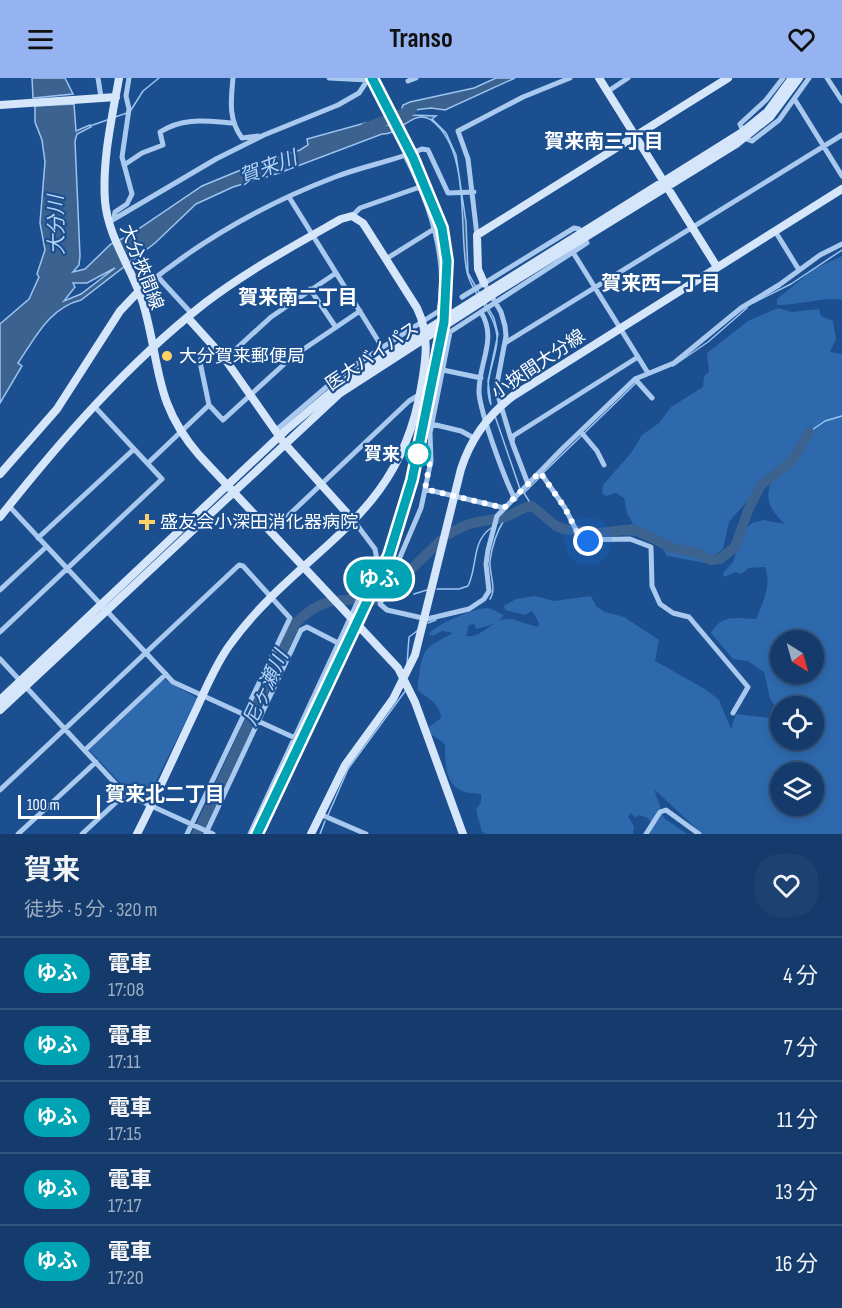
<!DOCTYPE html>
<html lang="ja">
<head>
<meta charset="utf-8">
<style>
	:root { --surface:#143b6b; --page:#1d4271; --text:#f1f3f6; --muted:#9dadc1; --line:#33557e; --accent:#95b2f1 }
	body { margin:0; font-family:"Sofia Sans Condensed","Noto Sans JP",sans-serif; background:var(--page); color:var(--text); height:100vh; display:flex; flex-direction:column; font-size:22px; white-space:nowrap }
	* { box-sizing:border-box; margin:0 }
	p { font-size:20px; color:var(--muted) }
	.icon { flex:none; width:33px; height:33px; fill:none; stroke:currentColor; stroke-width:2; stroke-linecap:round; stroke-linejoin:round }
	.map { position:relative; height:756px; overflow:hidden }
	.side { display:flex; flex-direction:column; background:var(--surface); flex:1 }
	.side>* { flex:none }
	.badge { padding:0 12px; border-radius:20px; font-size:21px; line-height:39px }
	.needle { width:39px; rotate:143deg }
	.buttons { position:absolute; left:770px; top:552px; display:grid; gap:12px }
	.buttons a { display:grid; place-items:center; width:54px; height:54px; border-radius:50%; background:var(--surface); box-shadow:0 3px 9px #0003,0 0 0 2px var(--line); font-size:30px }
	.scale { position:absolute; left:18px; bottom:15px; width:82px; box-sizing:border-box; padding-left:6px; border:3px solid #fff; border-top:0; font-size:16px; line-height:21px; white-space:nowrap; color:#fff; -webkit-text-stroke:4px #1b4f8f; paint-order:stroke }
	.you { position:absolute; width:30px; height:30px; margin:-15px; border:4px solid #fff; border-radius:50%; background:#1a73e8; box-shadow:0 0 0 9px #1a73e833 }
	.map>.badge { position:absolute; translate:-50% -50%; box-shadow:0 0 0 3px #fff }
	.round { display:grid; place-items:center; flex:none; width:63px; height:63px; border-radius:24px; background:var(--page) }
	.headline { display:flex; align-items:center; justify-content:space-between; height:102px; padding:0 24px }
	h1 { font-size:28px; font-weight:700; line-height:45px }
	ul { padding:0; list-style:none }
	li { display:flex; align-items:center; gap:18px; height:72px; padding:0 24px; border-top:2px solid var(--line) }
	li div { flex:1 }
	li b { display:block; font-size:22px }
	li em { font-style:normal }
	li .badge { min-width:66px; font-weight:700; text-align:center }
	header { display:flex; justify-content:space-between; align-items:center; height:78px; padding:0 24px; background:var(--accent); color:#111; font-size:27px; font-weight:700 }
	.map>svg:first-child { display:block }
	.green { fill:#2e69ad; fill-rule:evenodd }
	.water { fill:#3c6290; stroke:#9cc4f0; stroke-width:1.5; fill-rule:evenodd }
	.lines { fill:none; stroke-linecap:round; stroke-linejoin:round }
	.stream { stroke:#9cc4f0; stroke-width:1.5 }
	.river { stroke:#3c6290; stroke-width:10 }
	.street { stroke:#a9c9ee; stroke-width:5 }
	.secondary { stroke:#d6e6fa; stroke-width:8 }
	.rail { stroke:#fff; stroke-width:1.5; stroke-dasharray:10 4.5; stroke-linecap:butt }
	.line-casing { stroke:#fff; stroke-width:14 }
	.line { stroke:#00a3b4; stroke-width:9 }
	.walk { stroke:#fff; stroke-width:6; stroke-dasharray:0 10.8 }
	.poi-dot { fill:#ffd166; stroke:#1b4f8f; stroke-width:2 }
	.stop-dot { fill:#fff; stroke:#00a3b4; stroke-width:3 }
	.labels { text-anchor:middle; stroke-width:4.5; stroke-linejoin:round; paint-order:stroke }
	.street-label { font-size:18px; fill:#fff; stroke:#1b4f8f }
	.poi-label { font-size:18px; fill:#fff; stroke:#1b4f8f; text-anchor:start }
	.stop-label { font-size:18px; font-weight:bold; fill:#fff; stroke:#1b4f8f; text-anchor:end }
	.neighbourhood-label { font-size:20px; font-weight:bold; fill:#fff; stroke:#1b4f8f }
	.water-label { font-size:20px; font-style:italic; fill:#b5d3f5; stroke:#1b4f8f }
</style>
</head>
<body>
<header><svg class="icon" aria-label="menu" viewBox="0 0 24 24"><path d="M4 6h16M4 12h16M4 18h16"/></svg>Transo<svg class="icon" aria-label="heart" viewBox="0 0 24 24"><path d="M12 20l-8-8c-3-5 5-10 8-4 3-6 11-1 8 4z"/></svg></header>
<div class="map">
<svg width="842" height="756" viewBox="0 0 842 756">
	<rect width="100%" height="100%" fill="#1b4f8f"/>
	<path class="green" d="M842,178V222C828,218 796,228 777,227V221L814,191Z
		M778,230L792,234L819,231L821,238L833,243L836,261L830,274L842,276V756H702L654,711L664,740L687,756H649L652,746L648,740L639,737L635,740L631,735L628,738L634,749L633,756H486L482,754L476,732L481,724V716C475,715 469,716 462,713C444,705 445,683 445,666L428,654L429,649L441,640C440,625 428,621 418,612C417,606 418,604 419,598C423,567 428,569 453,555L442,553L433,558L429,556C434,547 475,530 486,530C492,530 499,535 504,537C500,545 485,549 476,551L474,546L469,547L466,558C483,561 493,539 510,541C519,542 528,547 538,549L539,545L532,533L525,537L505,532L504,528L516,521L535,518L554,523L591,518L596,528L605,534L624,539L659,562L655,583L705,611L719,622L731,651L736,636L780,641V662H813V628H780V637L770,620L764,594L748,583L733,581L711,555C721,536 737,540 756,541C763,525 772,506 765,489L749,490L741,496L736,494L724,499L723,495L733,484L744,452L752,445L763,442L785,446C771,433 764,422 771,404L748,422L729,444L723,471L705,485L667,478L656,459L620,457L633,446L627,435L624,420L616,415L606,418L602,415L603,407L631,375L642,357L659,345L671,329L703,309L704,298L709,294L707,275L748,243ZM780,562H813V596H780ZM780,694H813V728H780Z
		M164,601L197,620L147,722L127,712L89,672Z"/>
	<path class="water" d="M32,0H65L73,16L33,20Z
		M496,0H515L445,32L431,30L415,32L413,37L436,38L432,41L446,55L456,77L466,144L468,195L494,240L498,256L488,303L491,327C482,305 496,282 497,263C498,236 472,218 467,194C458,152 472,72 431,42C414,30 398,58 382,56L279,95L233,109L196,126L155,165L81,222C49,230 35,260 18,285L22,288L0,325V246L29,221L39,199L37,196L45,172L40,145L45,84L42,62L35,44V28L74,26L76,53L90,47L91,49L77,56L75,63L80,178L79,187L73,194L85,191L111,166L128,158L202,108L248,89L300,72L308,67L307,61L365,45L388,47L399,40L403,27L410,24L474,10ZM115,190L81,216L64,223L75,209L73,205H87Z"/>
	<g class="lines">
		<path class="stream" d="M131,32L143,13L159,0
			M115,39L127,35
			M90,48L107,42
			M753,225L791,206L842,172
			M673,288L708,264L747,230
			M495,338L520,411
			M809,354L825,343L842,338
			M543,395L636,305
			M532,428L524,415L540,399
			M498,445L507,439
			M437,511H459L468,508C478,488 471,464 491,450
			M414,516L427,512
			M490,521C497,511 489,495 490,483C492,468 496,455 504,442
			M428,545L436,542
			M407,586L409,559L417,553
			M328,737L348,691L406,612
			M320,756L325,743"/>
		<path class="river" d="M365,50L412,32
			M449,456C474,441 480,445 505,439C515,436 521,429 532,428L556,448L564,451L599,455L633,451L673,470L698,475L710,482L720,481L735,469L749,430L761,407L792,383L809,354
			M389,513L440,463
			M197,756L295,546C320,520 337,520 372,523L377,520"/>
		<path class="street" d="M98,0L101,19
			M233,0C231,22 228,41 242,60L258,58
			M329,0L368,2
			M827,0L842,23
			M408,3L416,0
			M607,14L628,0
			M795,22L842,98
			M743,53L740,46L766,22L783,0
			M744,60L752,63L779,42L809,0
			M124,87L142,75L163,67L160,54C183,39 206,43 232,45
			M289,119L382,269
			M352,138L360,130L420,109
			M114,140L115,134L127,126L132,116L122,79L129,31L126,18L129,0
			M109,144L216,81L264,57L338,27L359,15L369,0
			M775,153L799,192
			M477,157L468,81L458,53L523,19L570,0
			M574,176L648,295
			M386,181L434,151
			M158,199L192,236
			M484,205L501,234L505,248L506,258L496,311L511,361
			M310,211L335,248
			M138,214C196,165 264,126 335,99C363,88 394,83 422,71L428,72L448,115L474,114
			M462,219L574,150L579,151L587,165L450,254L430,355L431,383L421,430L380,526L387,532L427,541L469,531L484,521L489,513L486,486L488,472L497,438L562,371L635,301L674,285L741,230L779,207L820,177L842,166
			M481,234C498,262 478,285 479,315C481,337 505,402 515,421
			M505,265L842,57
			M215,270L201,280L200,284L209,327L223,342L292,279L360,233
			M225,281L271,239L336,195
			M443,292L481,300
			M635,301L652,320
			M415,342L461,353L474,360
			M275,353L344,294L439,233C449,181 428,122 405,77
			M581,354L597,373L604,387
			M148,385L209,327
			M540,394L565,430L581,462L630,461L651,469L652,508L660,526L673,535L689,539L748,609L733,635
			M528,406L512,364L513,358L638,279
			M425,411L504,430
			M9,428L173,604L295,660
			M272,453L409,323L419,317
			M38,460L134,371
			M0,512L46,469
			M0,554L162,401L95,329
			M0,581L125,716L213,756
			M85,672L166,596
			M0,712L239,487L243,488L290,540L187,756
			M322,737L366,756
			M206,755L301,552L307,549L340,566
			M18,756L96,684
			M82,756L125,716
			M250,756L377,482L375,471L354,443
			M646,756L660,734L666,732L699,756"/>
		<path class="secondary" d="M119,0C112,40 102,82 105,123C108,160 132,190 143,225C161,286 153,324 199,377L398,590L415,624L463,756
			M599,0L717,189
			M0,27L116,19
			M484,205L478,191L477,157L728,0
			M188,240L225,281L284,365L354,443
			M0,396L57,331L120,233L138,214
			M0,439C61,362 127,286 205,225C247,193 295,167 341,141L352,138L363,145L417,230C430,257 426,282 421,310C398,446 300,469 229,568C214,589 205,613 194,636C175,676 157,717 137,756
			M0,622L286,352L342,305L741,55L767,34L792,0
			M0,632L339,316L500,212L736,66L770,39L799,0
			M311,756L345,687L393,621L415,577L461,391C471,360 488,337 513,318L842,111"/>
		<path class="rail" d="M257,756L389,477L412,402L444,244L447,183L442,150L413,80L372,0"/>
	</g>
	<g class="lines">
		<defs>
			<path id="line" d="M257,756L389,477L412,402L444,244L447,183L442,150L413,80L372,0"/>
		</defs>
		<use href="#line" class="line-casing"/>
		<use href="#line" class="line"/>
		<path class="walk" d="M418,376L431,378L425,411L504,430L540,394L565,430L581,462L588,463"/>
	</g>
	<g class="poi-dot">
		<circle cx="167" cy="278" r="6"/>
		<path d="M144 435h6v6h6v6h-6v6h-6v-6h-6v-6h6z"/>
	</g>
	<circle class="stop-dot" cx="418" cy="376" r="12"/>
	<g class="labels">
		<g class="street-label">
			<text transform="translate(142 189) rotate(69)" y="6">大分挾間線</text>
			<text transform="translate(372 278) rotate(-34)" y="6">医大バイパス</text>
			<text transform="translate(538 286) rotate(-34)" y="6">小挾間大分線</text>
		</g>
		<g class="poi-label">
			<text x="179" y="284">大分賀来郵便局</text>
			<text x="160" y="450">盛友会小深田消化器病院</text>
		</g>
		<g class="stop-label">
			<text x="400" y="382">賀来</text>
		</g>
		<g class="neighbourhood-label">
			<text x="604" y="70">賀来南三丁目</text>
			<text x="661" y="212">賀来西一丁目</text>
			<text x="298" y="226">賀来南二丁目</text>
			<text x="165" y="723">賀来北二丁目</text>
		</g>
		<g class="water-label">
			<text transform="translate(268 89) rotate(-21)" y="7">賀来川</text>
			<text transform="translate(56 147) rotate(-91)" y="7">大分川</text>
			<text transform="translate(265 610) rotate(-65)" y="7">尼ヶ瀬川</text>
		</g>
	</g>
</svg>
<div class="buttons">
<a><svg class="needle" viewBox="-14 -14 28 28"><path d="M0-13l5 13h-10z" fill="#e53935"/><path d="M0 13l5-13h-10z" fill="#9dadc1"/></svg></a>
<a><svg class="icon" aria-label="locate" viewBox="0 0 24 24"><circle cx="12" cy="12" r="6"/><path d="M12 2v4M12 18v4M2 12h4M18 12h4"/></svg></a>
<a><svg class="icon" aria-label="layers" viewBox="0 0 24 24"><path d="M12 4l9 5-9 5-9-5zM3 14l9 5 9-5"/></svg></a>
</div>
<div class="scale">100 m</div>
<div class="you" style="left:588px;top:463px"></div>
<b class="badge" style="left:379px;top:501px;background:#00a3b4;color:#fff">ゆふ</b>
</div>
<section class="side">
<div class="headline"><div><h1>賀来</h1><p>徒歩 · 5 分 · 320 m</p></div><a class="round"><svg class="icon" aria-label="heart" viewBox="0 0 24 24"><path d="M12 20l-8-8c-3-5 5-10 8-4 3-6 11-1 8 4z"/></svg></a></div>
<ul>
<li><span class="badge" style="background:#00a3b4;color:#fff">ゆふ</span><div><b>電車</b><p>17:08</p></div><em>4 分</em></li>
<li><span class="badge" style="background:#00a3b4;color:#fff">ゆふ</span><div><b>電車</b><p>17:11</p></div><em>7 分</em></li>
<li><span class="badge" style="background:#00a3b4;color:#fff">ゆふ</span><div><b>電車</b><p>17:15</p></div><em>11 分</em></li>
<li><span class="badge" style="background:#00a3b4;color:#fff">ゆふ</span><div><b>電車</b><p>17:17</p></div><em>13 分</em></li>
<li><span class="badge" style="background:#00a3b4;color:#fff">ゆふ</span><div><b>電車</b><p>17:20</p></div><em>16 分</em></li>
</ul>
</section>
</body>
</html>
